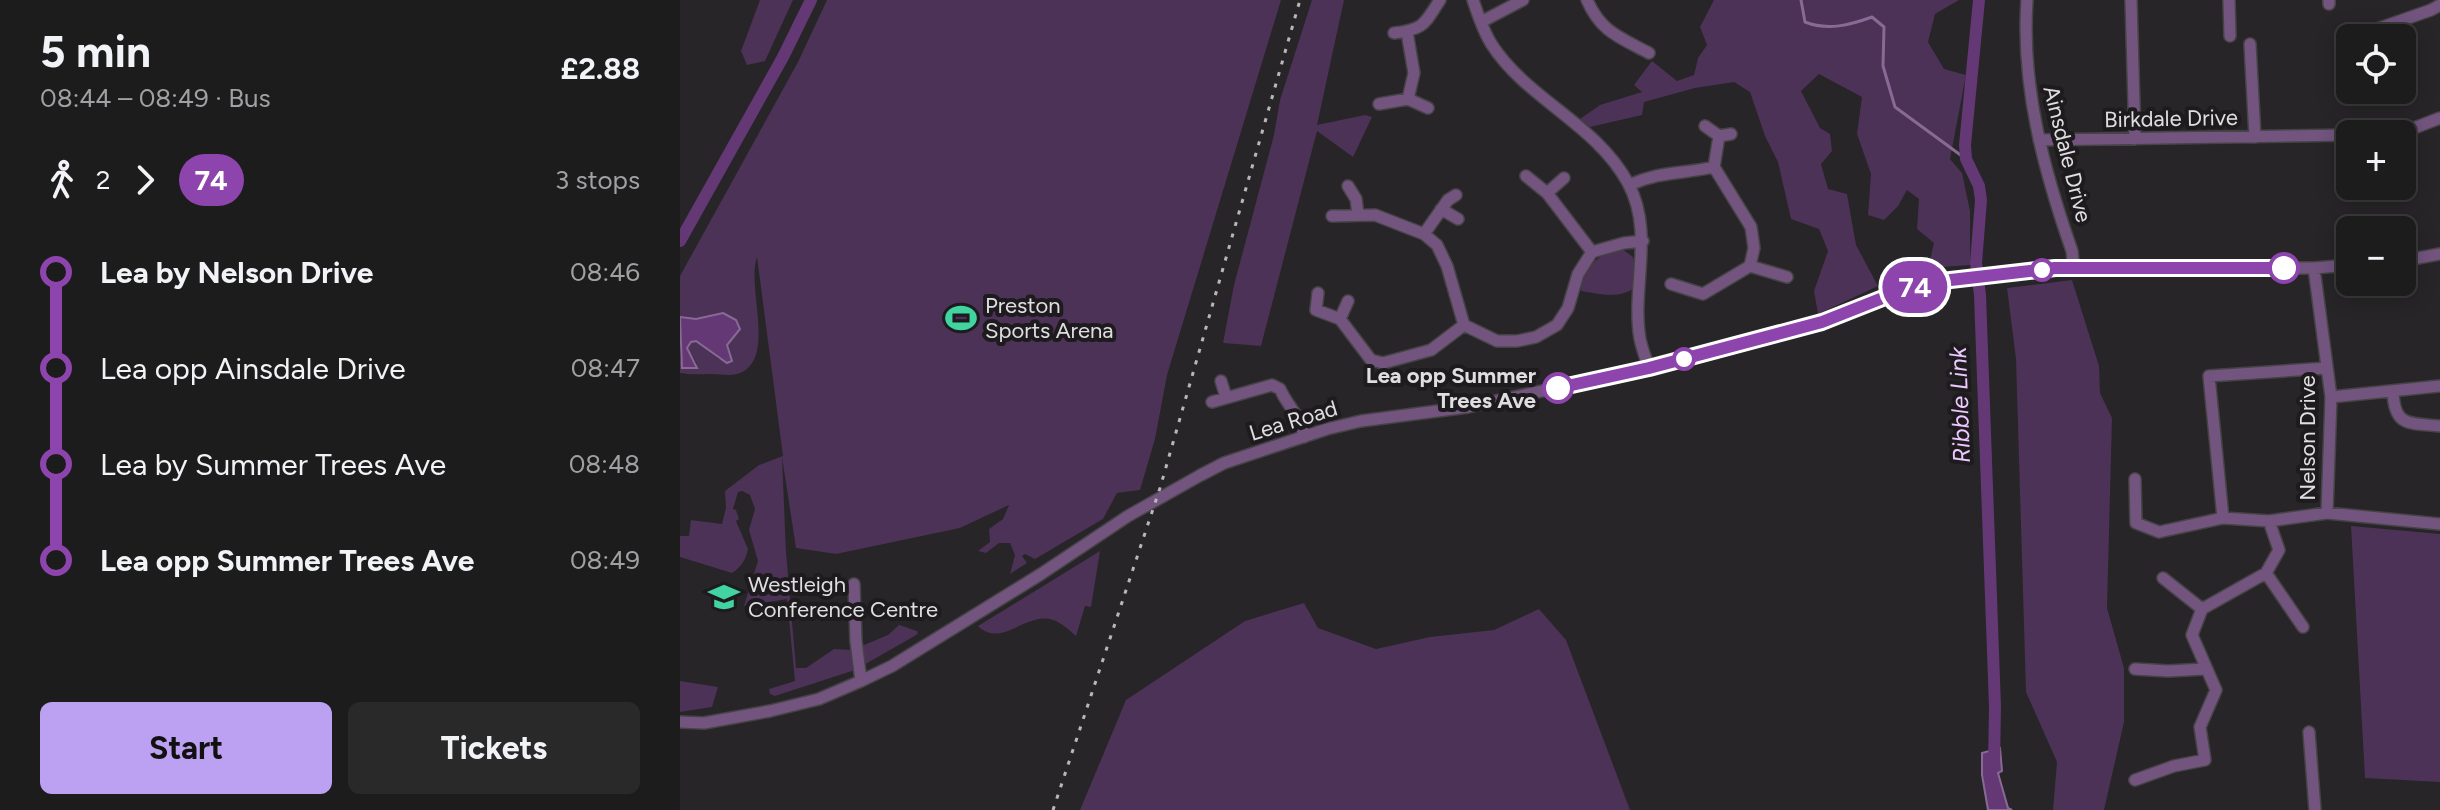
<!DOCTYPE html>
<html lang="en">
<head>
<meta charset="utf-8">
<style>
	:root { --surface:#1d1c1d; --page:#2a292a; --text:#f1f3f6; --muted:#a0a1a4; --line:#3b3a3b; --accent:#bca0f2 }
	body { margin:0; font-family:Figtree,sans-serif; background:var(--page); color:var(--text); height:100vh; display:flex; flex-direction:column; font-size:30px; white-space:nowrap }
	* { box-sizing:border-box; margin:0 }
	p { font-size:26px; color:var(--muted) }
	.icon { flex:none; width:44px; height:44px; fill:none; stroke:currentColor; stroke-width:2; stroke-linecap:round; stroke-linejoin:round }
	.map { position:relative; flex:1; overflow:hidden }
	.side { display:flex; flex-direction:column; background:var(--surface); width:680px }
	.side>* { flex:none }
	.badge { padding:0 16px; border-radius:26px; font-size:28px; line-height:52px }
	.tools { position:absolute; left:1656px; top:24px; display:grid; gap:16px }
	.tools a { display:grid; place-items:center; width:80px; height:80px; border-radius:12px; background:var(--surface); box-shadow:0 4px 20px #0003,0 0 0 2px var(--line); font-size:40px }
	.map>.badge { position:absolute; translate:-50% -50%; box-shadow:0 0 0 4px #fff }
	.legs { display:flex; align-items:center; gap:12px; height:88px; padding:0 40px; font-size:26px }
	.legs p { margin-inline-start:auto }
	.overview { display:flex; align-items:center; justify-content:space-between; height:136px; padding:0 40px }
	h1 { font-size:44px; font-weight:700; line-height:60px }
	.cta { display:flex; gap:16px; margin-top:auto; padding:16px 40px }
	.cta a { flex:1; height:92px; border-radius:12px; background:var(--accent); color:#111; font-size:32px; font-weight:700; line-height:92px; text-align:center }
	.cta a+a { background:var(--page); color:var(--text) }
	ul { padding:0 40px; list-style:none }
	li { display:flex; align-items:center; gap:28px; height:96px; font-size:30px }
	li i { display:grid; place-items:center; width:12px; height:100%; margin:0 10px; background:currentColor }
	li i::after { content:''; width:20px; height:20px; margin:-10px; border:6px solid; border-radius:50%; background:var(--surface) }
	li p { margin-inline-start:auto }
	li:first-child i { background:linear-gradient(#0000 50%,currentColor 0) }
	li:last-child i { background:linear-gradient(currentColor 50%,#0000 0) }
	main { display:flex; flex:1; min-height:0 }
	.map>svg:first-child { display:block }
	.green { fill:#4b3256 }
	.water { fill:#633875; stroke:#886a95; stroke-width:2 }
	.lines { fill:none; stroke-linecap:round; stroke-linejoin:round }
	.stream { stroke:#886a95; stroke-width:3 }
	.canal { stroke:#633875; stroke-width:12 }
	.minor-casing { stroke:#454345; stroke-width:14 }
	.minor { stroke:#72547f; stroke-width:11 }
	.rail { stroke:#b9b7b9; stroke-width:3; stroke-dasharray:4 8; stroke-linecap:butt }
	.line-1-casing { stroke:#fff; stroke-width:18 }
	.line-1 { stroke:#8e44ad; stroke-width:12 }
	.stop-1-dot { fill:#fff; stroke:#8e44ad; stroke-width:4 }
	.labels { text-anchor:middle; stroke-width:8; stroke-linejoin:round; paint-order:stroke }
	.street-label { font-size:22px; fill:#e0dee0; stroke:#1d1b1e }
	.poi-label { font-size:22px; fill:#e0dee0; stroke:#1d1b1e; text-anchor:start }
	.stop-label { font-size:22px; font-weight:bold; fill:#e0dee0; stroke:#1d1b1e; text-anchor:end }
	.water-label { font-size:24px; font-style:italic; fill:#eec8fe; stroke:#1d1b1e }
</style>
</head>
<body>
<main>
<section class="side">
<div class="overview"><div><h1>5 min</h1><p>08:44 – 08:49 · Bus</p></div><b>£2.88</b></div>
<div class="legs"><svg class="icon" aria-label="walk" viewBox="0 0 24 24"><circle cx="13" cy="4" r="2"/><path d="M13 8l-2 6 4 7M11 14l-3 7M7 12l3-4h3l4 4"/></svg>2<svg class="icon" aria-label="forward" viewBox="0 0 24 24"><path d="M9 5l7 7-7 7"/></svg><b class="badge" style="background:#8e44ad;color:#fff">74</b><p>3 stops</p></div>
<ul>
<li><i style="color:#8e44ad"></i><b>Lea by Nelson Drive</b><p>08:46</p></li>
<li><i style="color:#8e44ad"></i><span>Lea opp Ainsdale Drive</span><p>08:47</p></li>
<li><i style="color:#8e44ad"></i><span>Lea by Summer Trees Ave</span><p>08:48</p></li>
<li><i style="color:#8e44ad"></i><b>Lea opp Summer Trees Ave</b><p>08:49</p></li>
</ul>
<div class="cta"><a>Start</a><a>Tickets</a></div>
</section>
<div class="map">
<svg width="1760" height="810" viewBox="0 0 1760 810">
	<rect width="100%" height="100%" fill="#272527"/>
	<path class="green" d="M80,0H113L85,61L67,65L61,51Z
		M147,0H601L487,375L475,439L460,490L437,493L423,519L355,559L345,554L342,556L347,563L330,574L335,555L330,543H319L306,553L298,551L310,542L309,529L323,519L329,505L280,528L156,554L116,548L102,457L106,552L116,668H126L154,649L172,650L208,635L219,625L237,631L238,634L175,670L95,696L90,694L89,689L115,681L107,599L64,606L78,561L69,530L75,509L70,495L62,491L58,492L53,509L56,510L59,519L56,521L68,549C66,560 61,567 52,573L0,557V536H9L11,520L42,524L46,508L45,491L79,465L103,456L77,257C66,287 98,362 57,374C49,376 40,374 31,374C20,374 11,375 0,373V357L2,368L17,364L7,348L10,342L16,341L39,359L50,353L46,345L53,339L43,313L16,319L0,317V276L118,62Z
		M632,0H664L637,125L685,115L692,117L673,157L637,131L581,346L543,343L554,285L594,135L600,100Z
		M1034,0H1279L1255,14L1248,42L1264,69L1286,75L1270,159L1282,173L1290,211V265L1248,268L1254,243L1237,229L1239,199L1227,190L1218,206L1204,220L1188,215L1191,174L1177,134L1182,97L1139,74L1121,91L1140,128L1150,134L1152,151L1141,164L1148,189L1167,194L1176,245L1198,286L1138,314L1134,291L1148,251L1139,229L1111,219L1098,162L1085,136L1070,92L1054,82L1015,88L964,102L962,115L910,127L900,119L920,105L962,92L954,85L972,61L997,81L1014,75L1018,58L1027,45L1020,27Z
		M941,248L953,257L955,268L953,289C937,299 919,294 901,291C902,267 919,254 941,248Z
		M1392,280L1419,366L1420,393L1432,418L1427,608L1444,668V722L1424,810H1373L1377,762L1346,692L1336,359L1327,288Z
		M1671,526L1760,534V782L1685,778Z
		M420,551L411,607L405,606L396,636C389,630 382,623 373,620C347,611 321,649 298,626Z
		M624,603L638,628L696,649L750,637L814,630L859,609L886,640L950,810H400L446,700L565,621Z
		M0,681L38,687L32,707L0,712Z"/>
	<path class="water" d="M43,313L56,320L60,329L47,345L52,361L47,363L16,341L11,342L7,348L17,368H2L0,317L16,319Z
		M1320,748L1322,771L1318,773L1328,808L1332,810H1308L1302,775V753Z"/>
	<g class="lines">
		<path class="stream" d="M1121,0L1125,22C1148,31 1170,25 1192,17L1204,27L1203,66L1215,107L1286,159"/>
		<path class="canal" d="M1299,0L1285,145L1286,159L1299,186L1301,200L1296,263L1300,295L1315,707L1314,764
			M0,241L103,57L131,0"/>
		<defs>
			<path id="minor" d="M793,0C798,15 803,31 812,45C847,99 916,124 948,183C975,233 951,287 960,339C962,349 966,359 969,368
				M907,0C921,32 939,37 969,53
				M1347,0C1341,86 1364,171 1392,251L1394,270
				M1451,0L1455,139
				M1549,0L1550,36
				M1649,0V4
				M801,22L843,0
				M1694,30L1751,10L1760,5
				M714,33C745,29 744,24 760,0
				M1570,44L1575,137
				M728,99L748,108
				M699,104L728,99L734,73L727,32
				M1025,126L1039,136L1051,134
				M1677,134L1734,128L1760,118
				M1359,140L1670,135
				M1034,167L1039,136
				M846,176L867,193L912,252
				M949,185C980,171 1003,174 1034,167L1071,227L1074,248L1070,266L1023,294L991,284
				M668,186L676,199L678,214
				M867,193L884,178
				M761,209L778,219
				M652,216L695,215L744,234L757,245L767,266L784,325L817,341H837L856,337L877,325L888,308L898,274L912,252L944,243L963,241
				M744,234L768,200L776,195
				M1722,261L1760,254
				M1070,266L1107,277
				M1634,268L1651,397L1647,513
				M638,293L636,310L660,319L691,360L703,363L751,350L784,325
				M660,319L668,301
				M541,381L546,397
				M1713,391C1714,427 1729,423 1760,426
				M1651,397L1760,386
				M532,402L592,385L600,389C608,407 621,416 624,437
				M1455,479L1456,523L1479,532L1543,518L1589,521L1647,513L1760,524
				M1543,518L1529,376L1647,368
				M1586,573L1623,627
				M1483,578L1522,609
				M174,584L176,641L181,681
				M1455,669L1488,671L1525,669
				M0,722L24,723L90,711L139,699L181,681L212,666L361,574L448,516L519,476L544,463L647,429L681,421L788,407L969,368L1142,322L1223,290L1262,281L1375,268H1634L1670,265
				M1629,732L1635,810
				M1455,780L1494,766L1525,760L1520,727L1536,690L1512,635L1522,609L1586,573L1599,550L1589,521"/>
		</defs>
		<use href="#minor" class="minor-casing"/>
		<use href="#minor" class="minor"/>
		<path class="rail" d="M373,810L480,488L620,0"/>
	</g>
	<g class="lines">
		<defs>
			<path id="line-1" d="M878,388L969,368L1142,322L1223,290L1262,281L1375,268H1604"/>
		</defs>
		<use href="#line-1" class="line-1-casing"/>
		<use href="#line-1" class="line-1"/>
	</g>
	<defs>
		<symbol id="stadium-bare" viewBox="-9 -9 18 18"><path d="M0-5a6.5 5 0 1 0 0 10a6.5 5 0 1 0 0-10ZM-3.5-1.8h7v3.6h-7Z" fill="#41d4a1" stroke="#1d1b1e" stroke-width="2.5" paint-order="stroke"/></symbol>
		<symbol id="university-bare" viewBox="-9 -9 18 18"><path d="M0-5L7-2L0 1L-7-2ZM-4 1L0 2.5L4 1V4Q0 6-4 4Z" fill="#41d4a1" stroke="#1d1b1e" stroke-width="2.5" paint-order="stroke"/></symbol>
	</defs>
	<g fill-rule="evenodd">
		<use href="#stadium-bare" x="259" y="296" width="44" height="44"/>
		<use href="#university-bare" x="22" y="575" width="44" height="44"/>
	</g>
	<g class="stop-1-dot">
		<circle cx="1604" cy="268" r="14"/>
		<circle cx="1362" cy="270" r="10"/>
		<circle cx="1004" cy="359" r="10"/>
		<circle cx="878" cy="388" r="14"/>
	</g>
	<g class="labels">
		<g class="street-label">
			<text transform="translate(1491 118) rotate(-1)" y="8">Birkdale Drive</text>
			<text transform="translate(1388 154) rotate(76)" y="8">Ainsdale Drive</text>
			<text transform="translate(613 420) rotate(-17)" y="8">Lea Road</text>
			<text transform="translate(1627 438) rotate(-90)" y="8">Nelson Drive</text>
		</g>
		<g class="poi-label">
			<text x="305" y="313">Preston<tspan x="305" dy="25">Sports Arena</tspan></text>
			<text x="68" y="592">Westleigh<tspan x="68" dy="25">Conference Centre</tspan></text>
		</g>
		<g class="stop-label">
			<text x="856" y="383">Lea opp Summer<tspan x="856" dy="25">Trees Ave</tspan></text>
		</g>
		<g class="water-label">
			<text transform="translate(1280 405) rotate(-92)" y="8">Ribble Link</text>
		</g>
	</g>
</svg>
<div class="tools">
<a><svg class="icon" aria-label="locate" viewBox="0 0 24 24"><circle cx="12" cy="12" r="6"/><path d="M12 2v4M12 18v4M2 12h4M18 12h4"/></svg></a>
<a>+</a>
<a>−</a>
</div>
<b class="badge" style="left:1235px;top:287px;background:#8e44ad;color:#fff">74</b>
</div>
</main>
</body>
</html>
